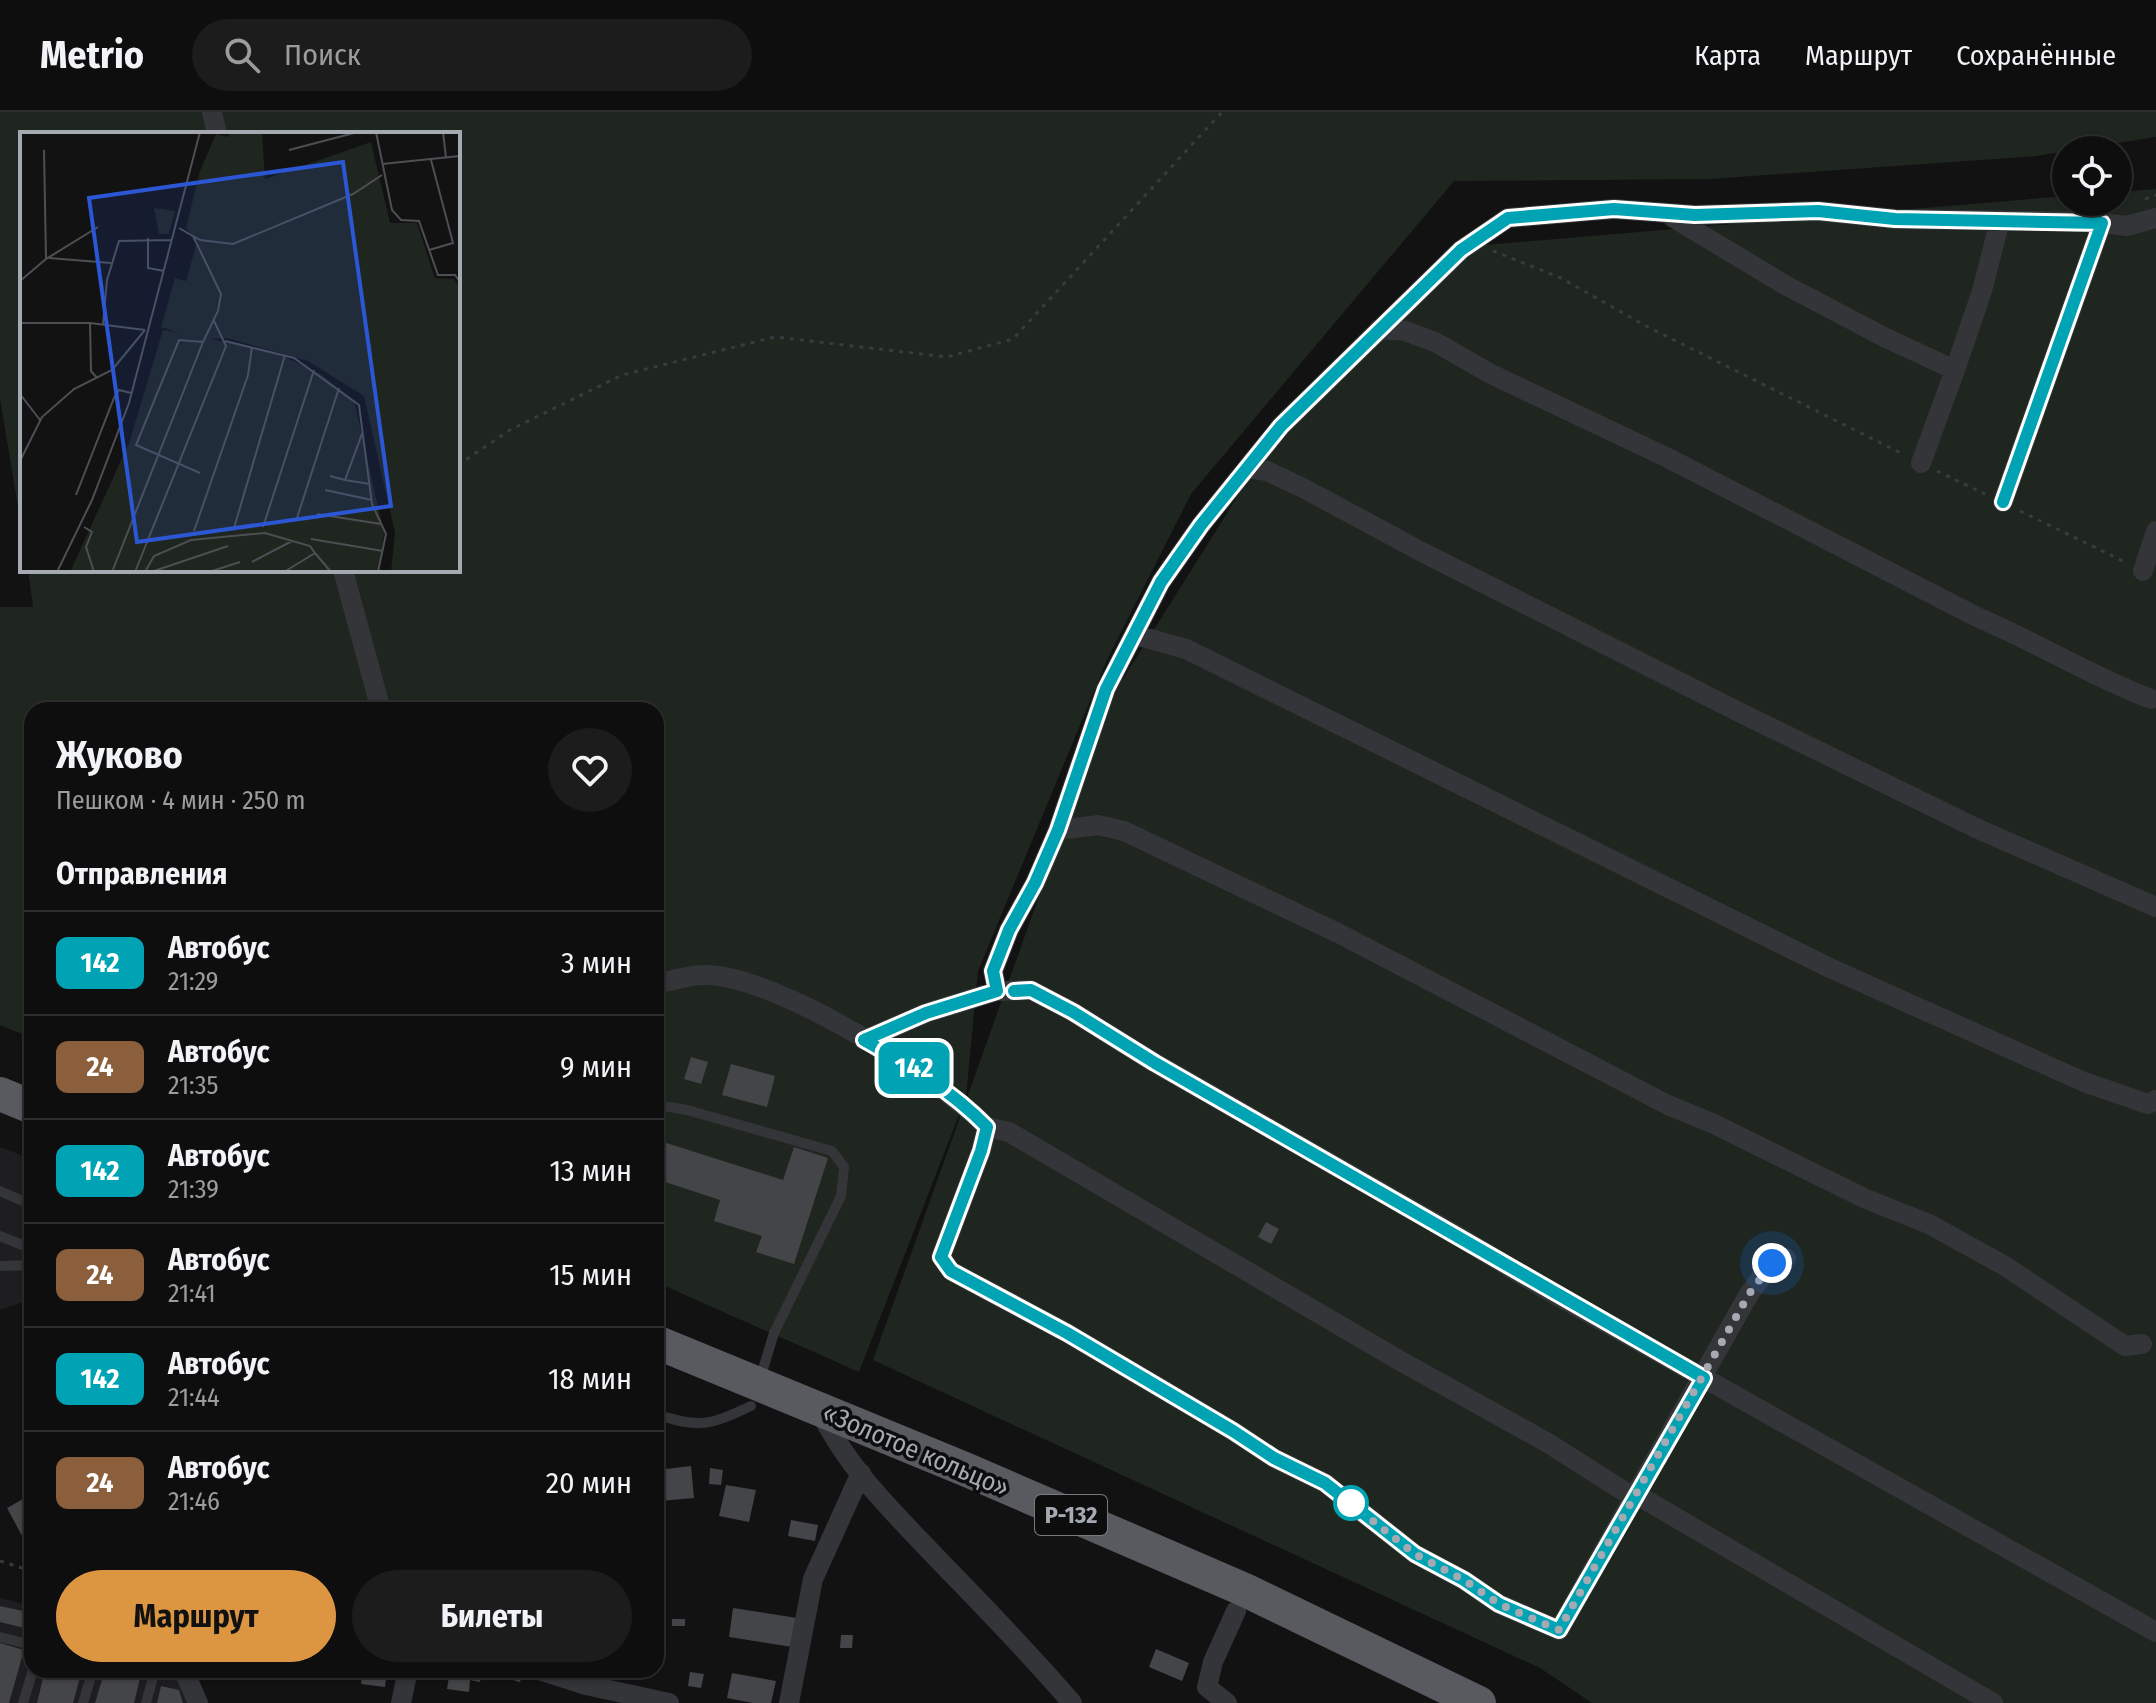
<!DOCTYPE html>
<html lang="ru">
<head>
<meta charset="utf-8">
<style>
	:root { --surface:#0e0e0e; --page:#1c1c1c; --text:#f1f3f6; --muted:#9b9c9e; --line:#2e2e2e; --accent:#dc9641 }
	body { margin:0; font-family:"Fira Sans Condensed",sans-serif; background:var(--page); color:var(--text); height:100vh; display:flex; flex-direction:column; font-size:30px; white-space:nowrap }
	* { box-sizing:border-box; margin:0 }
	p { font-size:26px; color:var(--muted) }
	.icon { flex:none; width:44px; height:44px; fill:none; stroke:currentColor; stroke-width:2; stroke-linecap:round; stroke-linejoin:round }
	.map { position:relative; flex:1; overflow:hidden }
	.sheet { position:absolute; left:24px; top:590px; width:640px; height:976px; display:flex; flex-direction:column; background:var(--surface); border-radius:24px; box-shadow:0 2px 6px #0004,0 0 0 2px var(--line) }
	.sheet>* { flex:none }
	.badge { padding:0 16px; border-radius:12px; font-size:28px; line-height:52px }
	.controls { position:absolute; left:2052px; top:24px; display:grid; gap:16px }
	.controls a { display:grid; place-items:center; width:80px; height:80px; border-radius:50%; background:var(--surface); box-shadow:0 2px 6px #0004,0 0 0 2px var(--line); font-size:40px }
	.you { position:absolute; width:40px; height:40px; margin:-20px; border:6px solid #fff; border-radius:50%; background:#1a73e8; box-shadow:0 0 0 12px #1a73e833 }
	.map>.badge { position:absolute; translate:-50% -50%; box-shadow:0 0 0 4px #fff }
	h2 { padding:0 32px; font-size:30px; line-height:72px }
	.round { display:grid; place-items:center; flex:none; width:84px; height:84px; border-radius:42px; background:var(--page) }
	.headline { display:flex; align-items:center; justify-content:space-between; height:136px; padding:0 32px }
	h1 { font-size:38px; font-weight:700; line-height:60px }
	.action { display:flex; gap:16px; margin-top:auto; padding:16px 32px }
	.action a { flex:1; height:92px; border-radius:48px; background:var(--accent); color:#111; font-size:32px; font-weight:700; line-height:92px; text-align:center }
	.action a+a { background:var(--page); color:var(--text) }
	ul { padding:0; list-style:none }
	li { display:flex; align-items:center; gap:24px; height:104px; padding:0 32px; border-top:2px solid var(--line) }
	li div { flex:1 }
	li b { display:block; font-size:30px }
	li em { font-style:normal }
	li .badge { min-width:88px; font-weight:700; text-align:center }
	header { display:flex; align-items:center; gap:48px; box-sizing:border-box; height:112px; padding:0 40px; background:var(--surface); border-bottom:2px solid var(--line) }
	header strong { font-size:38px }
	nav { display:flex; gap:44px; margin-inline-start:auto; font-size:28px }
	.search { width:560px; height:72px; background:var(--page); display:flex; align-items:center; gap:20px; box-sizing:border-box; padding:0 28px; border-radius:44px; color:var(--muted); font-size:30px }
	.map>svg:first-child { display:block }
	.built { fill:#1e1e20 }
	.green { fill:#1f251f }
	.building { fill:#444548 }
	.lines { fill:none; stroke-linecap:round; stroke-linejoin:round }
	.path { stroke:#393b3f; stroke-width:3; stroke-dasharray:4 6; stroke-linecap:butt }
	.service { stroke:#333538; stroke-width:10 }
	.minor { stroke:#333538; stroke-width:20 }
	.trunk { stroke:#585a5f; stroke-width:34 }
	.line-casing { stroke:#fff; stroke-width:18 }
	.line { stroke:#00a3b4; stroke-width:12 }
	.walk { stroke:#a5aab2; stroke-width:8; stroke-dasharray:0 14.4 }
	.stop-dot { fill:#fff; stroke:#00a3b4; stroke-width:4 }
	.labels { text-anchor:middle; stroke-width:7; stroke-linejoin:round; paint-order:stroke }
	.shield { fill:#0d0d0e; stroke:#777b81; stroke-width:2 }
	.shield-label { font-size:24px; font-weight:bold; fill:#a5aab2 }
	.street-label { font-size:26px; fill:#a5aab2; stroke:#0d0d0e }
	.inset-road { fill:none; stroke:#4d4f53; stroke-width:2 }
	.view { fill:#2b57d4; fill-opacity:0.15; stroke:#2b57d4; stroke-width:4 }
	.inset-edge { fill:none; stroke:#a5aab2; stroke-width:4 }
</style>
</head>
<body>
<header>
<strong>Metrio</strong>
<div class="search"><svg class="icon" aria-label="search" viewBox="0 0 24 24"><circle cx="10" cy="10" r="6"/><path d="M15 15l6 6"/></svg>Поиск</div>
<nav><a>Карта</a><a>Маршрут</a><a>Сохранённые</a></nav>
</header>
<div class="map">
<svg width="2156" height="1591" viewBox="0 0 2156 1591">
	<rect width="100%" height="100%" fill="#121213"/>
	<path class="built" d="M0,1035L32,1047V1187L0,1198Z
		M0,1486L32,1494V1558H174L189,1591H0Z"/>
	<path class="green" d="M0,0H2156V25L2036,44L1710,67L1454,69L1191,382L1107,548L978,859L966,985L859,1260L656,1170V598H32V926L0,913V495H33L28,458H458V22H22V419L0,287Z
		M2156,77V1591H1592L1540,1556L873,1248L1109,589L1273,328L1473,134L2066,84V90H2118V80Z"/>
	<path class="building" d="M691,945L708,950L701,972L684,967Z
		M731,952L775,964L767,995L722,983Z
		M657,1028L783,1068L794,1035L828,1046L794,1152L756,1140L762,1124L714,1109L720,1088L656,1067Z
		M1266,1110L1279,1117L1271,1132L1258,1125Z
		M691,1354L694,1386L660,1389L657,1358Z
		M710,1356L723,1358L721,1373L709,1372Z
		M32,1358V1377L24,1362Z
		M726,1373L756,1378L749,1410L719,1404Z
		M32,1382V1432L28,1435L7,1396Z
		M791,1408L818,1413L815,1429L788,1424Z
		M0,1494L32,1501V1518L0,1510Z
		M733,1496L797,1506L792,1535L729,1525Z
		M672,1507H685V1514H672Z
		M841,1523H853L852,1536H840Z
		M0,1531L24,1538L9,1591H0Z
		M1156,1537L1189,1551L1182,1569L1149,1555Z
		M45,1558H82L73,1591H37Z
		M105,1558H142L134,1591H95Z
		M363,1558H387L385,1575L361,1572Z
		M450,1558H482L480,1570L470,1568L469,1580L447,1577Z
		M508,1559L522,1563L520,1570L506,1566Z
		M690,1560L704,1562L701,1576L688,1574Z
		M732,1561L776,1569L771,1591H753L727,1586Z
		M161,1574L179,1578L183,1591H157Z"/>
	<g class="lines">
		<path class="path" d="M2145,87L2156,83
			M1493,139L1561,166L1646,214L1905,343
			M458,353L510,318L622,263L775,225L947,245L1013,227L1222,0
			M1937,359L1985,382
			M2020,399L2125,450
			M0,1449L32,1459"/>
		<path class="service" d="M656,1010L664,994L687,998L832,1039L844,1055L841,1084L774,1221L760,1267
			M0,1079L32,1093
			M0,1124L32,1137
			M0,1154L32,1153
			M656,1302C700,1317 710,1313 751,1294
			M0,1525L32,1533
			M23,1591L33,1558
			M83,1591L93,1558
			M146,1591L155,1558"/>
		<path class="minor" d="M212,0L217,22
			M1672,105L1787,174L1884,225L1955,258L1921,351
			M1379,217L1405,219L1435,230L1491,262L1668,346L1977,505C2036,530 2091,564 2151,587
			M1955,258L1982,179L2000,108
			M1247,356L1267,359L1305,377L1422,440L1745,603L1976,716L2156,795
			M2003,390L2102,111
			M343,458L381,598
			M2143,459L2156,419
			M1136,523L1186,537L1830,856L2084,970L2148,992L2156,988
			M1058,718L1098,713L1124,719L1340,822L1668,993L1714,1012L1866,1087L1929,1112L2005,1154L2125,1234L2142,1232
			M656,872C671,869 689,863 704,863C774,862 938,965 987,1015L981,1039L941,1145L951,1159L1067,1221L1233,1319L1274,1346L1325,1371L1415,1442L1464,1468L1499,1492L1559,1518L1749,1182L1772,1151L1786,1146
			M997,879L993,859L1009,818L1035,771L1058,718L1106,577L1161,470L1201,413L1281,314L1461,138L1508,106L1614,97L1695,103L1818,99L1895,107L2094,110L2127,114L2156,106
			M864,928L926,901L997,879L1031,878L1073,900L1155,951L1463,1127L1542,1175L2156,1520
			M987,1015L1009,1020L1397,1247L1548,1331L1633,1385L1644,1387L1993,1591
			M819,1297C845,1353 891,1398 933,1442C980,1491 1028,1539 1072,1591
			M539,1558L586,1573L669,1591
			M184,1559L198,1591
			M401,1591L408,1558
			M789,1591L813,1467L861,1361
			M1227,1591L1207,1575L1213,1550L1236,1499"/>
		<path class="trunk" d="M0,982L32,995
			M656,1230L967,1358L1245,1478L1479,1591"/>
	</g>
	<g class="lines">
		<defs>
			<path id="line" d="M1014,879L1031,878L1073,900L1155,951L1704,1266L1559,1518L1499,1492L1464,1468L1415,1442L1325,1371L1274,1346L1233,1319L1067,1221L951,1159L941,1145L981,1039L987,1015C951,978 908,953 864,928L926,901L997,879L993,859L1009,818L1035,771L1058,718L1106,577L1161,470L1201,413L1281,314L1461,138L1508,106L1614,97L1695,103L1818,99L1895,107L2102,111L2003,390"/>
		</defs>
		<use href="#line" class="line-casing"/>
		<use href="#line" class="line"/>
		<path class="walk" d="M1351,1391L1345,1387L1415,1442L1464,1468L1499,1492L1559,1518L1749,1182L1772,1151"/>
	</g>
	<circle class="stop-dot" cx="1351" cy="1391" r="16"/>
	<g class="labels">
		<rect class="shield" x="1035" y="1383" width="72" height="40" rx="6"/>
		<g class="shield-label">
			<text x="1071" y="1411">Р-132</text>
		</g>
		<g class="street-label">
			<text transform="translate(916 1338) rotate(23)" y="9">«Золотое кольцо»</text>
		</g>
	</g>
	<g transform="translate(20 20)">
		<rect width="440" height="440" fill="#121213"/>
		<path d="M210,0H242L245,47L351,10L370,91H397L415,146L434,147L440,156V440H371L375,401L344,264L288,229L207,206L190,207L254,220L299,241L334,268L364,401L359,440H50L109,311L143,198L157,200L141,195L155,146L166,149L172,128L177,108L166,96L180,39L196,2L208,5ZM134,76L155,79L149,102H139Z" fill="#1f251f"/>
		<path class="inset-road" d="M356,0L372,78L381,88L399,89L418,143H435L440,150M423,0L426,26M24,18L26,127L78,95M269,18L338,0M362,32L440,24M159,96L180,108L213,112L333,62L362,43M173,104L201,162L198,179L183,210L159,208L116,313L180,341M128,106V136L144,139M409,118L433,111L411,28M29,126L91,131M0,149L26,127M0,191H70L125,198M70,191L71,239L77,246M83,192L87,148L99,109L151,108M205,209L274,226L339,273L352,372L366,402L358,440M0,262L20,288M0,329L22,285L54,257L92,238L125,198M310,344L325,348L343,299M325,348L350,352M305,358L352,368M56,363L94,266L99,258L111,261M297,382L361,392M277,386L319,256M64,395L72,400L66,415L74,440M243,395L294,238M214,396L265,223M174,399L228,243L232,215M291,407L363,419M295,421L311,440M232,430L272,409M37,440L72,368L109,271L180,0M92,440L183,210M115,440L206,214L194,189M125,440L134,424L171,408L245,401L290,414L295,421L264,440M131,440L208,414M189,440L220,430"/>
		<path class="view" d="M323,30L371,374L117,410L69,66Z"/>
		<rect width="440" height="440" class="inset-edge"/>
	</g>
</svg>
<div class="controls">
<a><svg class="icon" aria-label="locate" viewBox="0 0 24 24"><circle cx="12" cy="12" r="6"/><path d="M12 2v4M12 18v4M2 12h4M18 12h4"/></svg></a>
</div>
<div class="you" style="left:1772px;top:1151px"></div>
<b class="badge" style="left:914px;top:956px;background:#00a3b4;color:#fff">142</b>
<section class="sheet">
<div class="headline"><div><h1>Жуково</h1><p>Пешком · 4 мин · 250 m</p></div><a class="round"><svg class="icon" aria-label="heart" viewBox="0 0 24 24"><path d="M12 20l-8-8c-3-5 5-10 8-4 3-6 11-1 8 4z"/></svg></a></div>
<h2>Отправления</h2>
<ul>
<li><span class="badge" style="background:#00a3b4;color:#fff">142</span><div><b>Автобус</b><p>21:29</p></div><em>3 мин</em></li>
<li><span class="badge" style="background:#8b5e3c;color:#fff">24</span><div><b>Автобус</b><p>21:35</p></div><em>9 мин</em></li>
<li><span class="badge" style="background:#00a3b4;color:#fff">142</span><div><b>Автобус</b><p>21:39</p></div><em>13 мин</em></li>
<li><span class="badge" style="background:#8b5e3c;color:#fff">24</span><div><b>Автобус</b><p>21:41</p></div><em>15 мин</em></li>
<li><span class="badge" style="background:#00a3b4;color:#fff">142</span><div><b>Автобус</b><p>21:44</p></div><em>18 мин</em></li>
<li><span class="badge" style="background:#8b5e3c;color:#fff">24</span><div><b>Автобус</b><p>21:46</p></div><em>20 мин</em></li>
</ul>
<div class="action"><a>Маршрут</a><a>Билеты</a></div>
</section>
</div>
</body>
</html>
